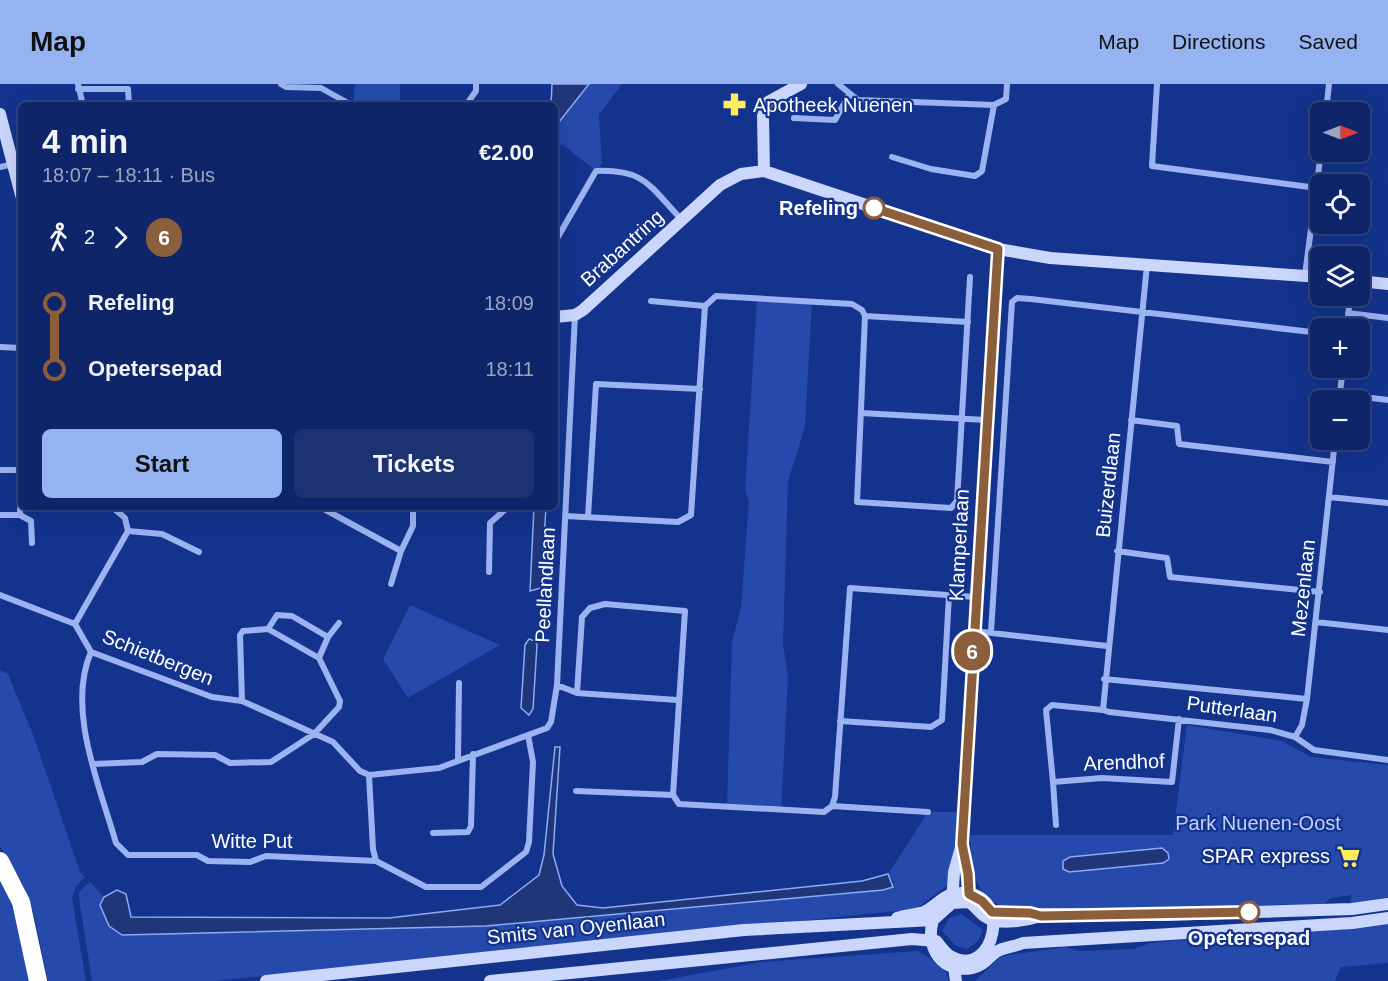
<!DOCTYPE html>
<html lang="en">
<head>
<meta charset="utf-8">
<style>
	:root { --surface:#0e2669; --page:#1c3271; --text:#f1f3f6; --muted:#9ba5c0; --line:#2e437d; --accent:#95b2f1 }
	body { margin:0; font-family:Helvetica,sans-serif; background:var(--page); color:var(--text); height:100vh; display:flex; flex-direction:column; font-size:22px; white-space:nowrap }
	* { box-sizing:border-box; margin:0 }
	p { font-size:20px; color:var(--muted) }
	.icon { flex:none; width:33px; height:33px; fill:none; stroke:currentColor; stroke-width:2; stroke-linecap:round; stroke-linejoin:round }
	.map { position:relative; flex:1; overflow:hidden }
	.drawer { position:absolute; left:18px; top:18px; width:540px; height:408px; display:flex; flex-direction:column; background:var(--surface); border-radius:9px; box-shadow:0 6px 24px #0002,0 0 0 2px var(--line) }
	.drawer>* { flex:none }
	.badge { padding:0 12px; border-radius:20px; font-size:21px; line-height:39px }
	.needle { width:39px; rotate:90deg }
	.buttons { position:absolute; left:1310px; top:18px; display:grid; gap:12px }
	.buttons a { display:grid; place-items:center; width:60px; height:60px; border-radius:9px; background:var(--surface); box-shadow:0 6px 24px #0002,0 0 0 2px var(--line); font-size:30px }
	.map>.badge { position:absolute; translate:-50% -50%; box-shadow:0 0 0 3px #fff }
	.legs { display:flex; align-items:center; gap:9px; height:66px; padding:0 24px; font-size:20px }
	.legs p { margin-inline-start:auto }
	.head { display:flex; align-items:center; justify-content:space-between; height:102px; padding:0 24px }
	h1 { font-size:33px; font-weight:800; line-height:45px }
	.button { display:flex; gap:12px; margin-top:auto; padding:12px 24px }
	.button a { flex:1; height:69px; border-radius:9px; background:var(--accent); color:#111; font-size:24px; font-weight:800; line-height:69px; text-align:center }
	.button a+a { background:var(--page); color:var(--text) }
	ul { padding:0 24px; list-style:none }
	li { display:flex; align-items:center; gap:21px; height:66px; font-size:22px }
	li i { display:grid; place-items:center; width:9px; height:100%; margin:0 8px; background:currentColor }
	li i::after { content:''; width:15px; height:15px; margin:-8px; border:4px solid; border-radius:50%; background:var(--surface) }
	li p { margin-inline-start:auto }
	li:first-child i { background:linear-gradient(#0000 50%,currentColor 0) }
	li:last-child i { background:linear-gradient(currentColor 50%,#0000 0) }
	header { display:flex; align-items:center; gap:36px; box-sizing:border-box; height:84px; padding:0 30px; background:var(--accent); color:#111 }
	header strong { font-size:28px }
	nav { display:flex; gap:33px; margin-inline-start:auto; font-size:21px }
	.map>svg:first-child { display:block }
	.green { fill:#254aab }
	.water { fill:#1f3679; stroke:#8dabf4; stroke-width:1.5 }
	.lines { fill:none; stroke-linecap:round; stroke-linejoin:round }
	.street { stroke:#9bb3f1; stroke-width:6 }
	.secondary { stroke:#cad6fb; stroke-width:12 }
	.highway { stroke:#fff; stroke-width:18 }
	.line-1-casing { stroke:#fff; stroke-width:14 }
	.line-1 { stroke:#8b5e3c; stroke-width:9 }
	.stop-1-dot { fill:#fff; stroke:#8b5e3c; stroke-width:3 }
	.labels { text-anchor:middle; stroke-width:4.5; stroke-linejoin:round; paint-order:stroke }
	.poi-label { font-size:20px; fill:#fff; stroke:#13338c; text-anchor:start }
	.stop-label { font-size:20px; font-weight:bold; fill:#fff; stroke:#13338c; text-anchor:end }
	.street-label { font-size:20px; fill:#fff; stroke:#13338c }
	.park-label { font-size:20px; fill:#c2d2fc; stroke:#13338c }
</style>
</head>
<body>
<header>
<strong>Map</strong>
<nav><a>Map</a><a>Directions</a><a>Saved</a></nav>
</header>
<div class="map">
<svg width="1388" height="897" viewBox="0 0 1388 897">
	<rect width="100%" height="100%" fill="#13338c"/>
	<path class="green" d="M355,0H400V21H374V19L353,21Z
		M589,0H622L599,31L602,79L596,87L562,60L555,69V43Z
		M757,214L812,217L805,343L788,397L783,559L788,593L781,727L727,723L732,558L741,523L749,416L745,407Z
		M410,521L500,561L408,614L383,575Z
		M0,586L8,590L34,653L80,788L85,793L76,802L72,814L86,897H48L33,827L23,800L0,762Z
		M1187,641L1282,657L1311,673L1388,681V817L1349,820L1352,811L1331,814L1323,821L1294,823L1285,820L1244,825H1007C970,808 973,787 970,751H1173Z
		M928,728H963L948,801L916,825L214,897H92L79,814V808L90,798L104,813L101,821L122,851L486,842L883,806L894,799L888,790Z
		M0,788L8,803L32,897H0Z
		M961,830L983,846L978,857L967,865L956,862L942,847L949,834Z
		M1388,838V879L1341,883L1335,897H975L999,874L1008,871L1065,863L1079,867L1134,865L1150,859Z
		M917,867C930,873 946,883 949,897H658L762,878Z"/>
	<path class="water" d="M552,0H589L555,43V21H551Z
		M534,423H546L541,504L530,507Z
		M529,555L535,557L537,561L533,625L529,631L521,624L525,561Z
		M555,663H560L553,770L562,802L577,821L603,824L862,797L888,790L893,803L883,806L486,842L122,851L109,842L100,821L104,813L117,806L126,810L131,833L389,834L500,821L539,791L544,771Z
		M1162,764L1168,769L1169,775L1163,779L1069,788L1063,785V777L1070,773Z"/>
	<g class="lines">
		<path class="street" d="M78,0L83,21
			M281,0L286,3L321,4L348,19
			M838,0L858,16L994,21
			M1157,0L1152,82L1317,104
			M78,5H128L129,21
			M466,21L476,7V0
			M1326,28L1329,0
			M794,34L835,36L849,11
			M892,73L931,85L975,92L982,87L994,21L1006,15L1007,0
			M0,83L13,80
			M555,158L596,87C646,85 650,103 682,136
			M1305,191L1321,68
			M651,217L705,222
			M1348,229L1388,234
			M865,232L968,238
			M1347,244L1350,212
			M0,263L21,264
			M1340,310L1388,316
			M1339,316L1343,284
			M861,329L986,336
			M1131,336L1177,342L1179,360L1333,378
			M0,386H21L20,431H0
			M1329,413L1388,419
			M324,425L401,467
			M20,431L31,437L32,459
			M565,432L678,438L691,431L705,222L716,212L852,220L862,226L865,232L857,418L951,424L957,417L970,193
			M588,433L596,300L700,305
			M128,447L162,450L199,468
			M1117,467L1167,474L1170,493L1320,508
			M489,488L490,439L508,423
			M391,500L401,467L413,442V423
			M0,511L75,540L91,568L212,613L242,617L333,658L360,687L369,691L439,684L547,644L551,638L557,601L575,231
			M1316,538L1388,546
			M75,540L128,447L125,434L112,423
			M268,545L277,531L292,532L328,553
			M974,547L1107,562
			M991,548L1012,218L1017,214L1031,215L1320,249
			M91,568C66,625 100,703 116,759L128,771H197L208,777L250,778L266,772L376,777
			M1104,595L1307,615
			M557,601L577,609L677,616
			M577,609L582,533L590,524L605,520L685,527L673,711L679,720L824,728L832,722L835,713L850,504L975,513
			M242,617L240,551L243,547L268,545L319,574
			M1103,626L1147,181
			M1179,635L1172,698L1102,694L1053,698L1046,626L1052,621L1103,626L1109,628L1270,646L1295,653L1314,666L1388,676
			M840,637L931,643L942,636L949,511
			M1295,653L1302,641L1307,615L1335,356
			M458,676L459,599
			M93,680L142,678L157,670L215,671L230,679L271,678L314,650L339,623L340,617L319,574L328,553L339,539
			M369,691L373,765L376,777L426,803H481L526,768L529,758L533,678L528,651
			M1053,698L1056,741
			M576,707L673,711
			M832,722L928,728
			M433,749L468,748L471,742L473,670"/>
		<path class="secondary" d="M0,30L21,111
			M764,87L763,32L768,18L801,0
			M1359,197L1388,200
			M555,233L575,231L583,226L720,101L741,90L764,87L998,165L1050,174L1320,193
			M963,764L969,810
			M952,819L954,788L962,760L998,165
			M1036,830L1163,831L1352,825L1388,820
			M1041,832C1028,836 998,842 986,833C979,829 976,822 968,818L952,819L933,836C925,863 942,890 972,884C983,882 988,874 996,868C1004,863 1014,863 1023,859L1352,839L1388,834
			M954,883L956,897
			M266,897L744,846L933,836
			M490,897L912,855L936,857C941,862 945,870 952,873C994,896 1015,807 960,809C944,809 937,822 924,828C915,831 906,831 897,834"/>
		<path class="highway" d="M0,777L21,818L38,897"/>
	</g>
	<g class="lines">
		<defs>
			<path id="line-1" d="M874,124L998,165L962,760L968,790L969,810L982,817L992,828L1030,829L1041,832L1249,828"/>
		</defs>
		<use href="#line-1" class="line-1-casing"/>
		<use href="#line-1" class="line-1"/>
	</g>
	<defs>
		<symbol id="pharmacy-bare" viewBox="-9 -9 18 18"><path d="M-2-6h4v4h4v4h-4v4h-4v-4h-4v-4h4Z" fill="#ffec5b" stroke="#13338c" stroke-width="2.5" paint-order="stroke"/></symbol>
		<symbol id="supermarket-bare" viewBox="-9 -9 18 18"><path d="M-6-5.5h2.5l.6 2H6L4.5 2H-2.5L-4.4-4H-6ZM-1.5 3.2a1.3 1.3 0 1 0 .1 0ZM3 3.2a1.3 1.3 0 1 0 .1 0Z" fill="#ffec5b" stroke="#13338c" stroke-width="2.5" paint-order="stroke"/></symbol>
	</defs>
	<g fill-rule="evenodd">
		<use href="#pharmacy-bare" x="718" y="4" width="33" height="33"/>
		<use href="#supermarket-bare" x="1332" y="756" width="33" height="33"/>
	</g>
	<g class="stop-1-dot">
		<circle cx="874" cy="124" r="10"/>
		<circle cx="1249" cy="828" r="10"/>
	</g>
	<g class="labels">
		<g class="poi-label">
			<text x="753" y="28">Apotheek Nuenen</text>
			<text x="1330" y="779" text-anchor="end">SPAR express</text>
		</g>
		<g class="stop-label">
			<text x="858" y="131">Refeling</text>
			<text x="1249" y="861" text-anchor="middle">Opetersepad</text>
		</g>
		<g class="street-label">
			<text transform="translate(622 164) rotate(-42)" y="7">Brabantring</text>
			<text transform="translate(1108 401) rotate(-84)" y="7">Buizerdlaan</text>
			<text transform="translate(959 461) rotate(-87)" y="7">Klamperlaan</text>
			<text transform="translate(545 501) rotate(-87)" y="7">Peellandlaan</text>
			<text transform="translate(1303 504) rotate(-84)" y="7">Mezenlaan</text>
			<text transform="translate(158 573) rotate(22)" y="7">Schietbergen</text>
			<text transform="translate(1232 625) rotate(8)" y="7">Putterlaan</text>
			<text transform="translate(1124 678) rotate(-2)" y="7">Arendhof</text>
			<text x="252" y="764">Witte Put</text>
			<text transform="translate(576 844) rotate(-6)" y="7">Smits van Oyenlaan</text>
		</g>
		<g class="park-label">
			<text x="1258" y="746">Park Nuenen-Oost</text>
		</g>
	</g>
</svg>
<div class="buttons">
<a><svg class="needle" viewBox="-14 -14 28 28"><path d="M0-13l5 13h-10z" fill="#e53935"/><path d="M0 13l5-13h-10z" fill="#9ba5c0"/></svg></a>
<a><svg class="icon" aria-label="locate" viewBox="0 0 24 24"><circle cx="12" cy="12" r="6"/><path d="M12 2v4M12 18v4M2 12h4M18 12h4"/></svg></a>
<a><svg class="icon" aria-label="layers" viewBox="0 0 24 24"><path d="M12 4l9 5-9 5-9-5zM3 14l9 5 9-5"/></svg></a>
<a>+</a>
<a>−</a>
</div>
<b class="badge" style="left:972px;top:567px;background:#8b5e3c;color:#fff">6</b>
<section class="drawer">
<div class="head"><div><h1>4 min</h1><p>18:07 – 18:11 · Bus</p></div><b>€2.00</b></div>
<div class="legs"><svg class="icon" aria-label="walk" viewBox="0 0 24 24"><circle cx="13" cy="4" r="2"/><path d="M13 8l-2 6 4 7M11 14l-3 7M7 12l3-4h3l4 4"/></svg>2<svg class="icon" aria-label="forward" viewBox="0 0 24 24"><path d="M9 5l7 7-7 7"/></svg><b class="badge" style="background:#8b5e3c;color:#fff">6</b></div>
<ul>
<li><i style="color:#8b5e3c"></i><b>Refeling</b><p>18:09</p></li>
<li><i style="color:#8b5e3c"></i><b>Opetersepad</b><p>18:11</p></li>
</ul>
<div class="button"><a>Start</a><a>Tickets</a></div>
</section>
</div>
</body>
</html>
